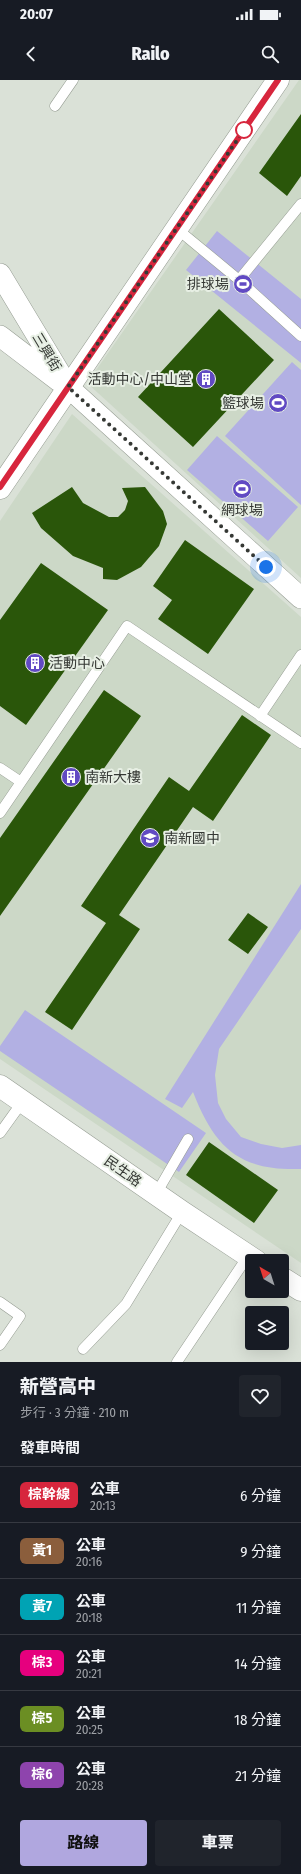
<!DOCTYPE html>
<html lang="zh-TW">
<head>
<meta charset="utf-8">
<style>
	:root { --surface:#171b24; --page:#20242c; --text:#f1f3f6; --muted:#9ea1a6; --line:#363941; --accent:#b0a7df }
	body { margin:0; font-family:"Fira Sans Condensed","Noto Sans TC",sans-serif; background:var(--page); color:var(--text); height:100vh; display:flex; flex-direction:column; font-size:15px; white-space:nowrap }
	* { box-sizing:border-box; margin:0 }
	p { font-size:13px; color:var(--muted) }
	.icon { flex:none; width:22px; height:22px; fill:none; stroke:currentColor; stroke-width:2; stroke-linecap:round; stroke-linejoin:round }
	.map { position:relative; height:1282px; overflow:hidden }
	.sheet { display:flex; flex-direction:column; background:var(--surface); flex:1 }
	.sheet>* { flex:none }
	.badge { padding:0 8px; border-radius:6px; font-size:14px; line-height:26px }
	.needle { width:26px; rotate:321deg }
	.controls { position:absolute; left:245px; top:1174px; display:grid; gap:8px }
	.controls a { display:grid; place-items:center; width:44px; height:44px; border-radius:4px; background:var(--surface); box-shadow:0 4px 16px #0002; font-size:20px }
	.you { position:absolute; width:20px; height:20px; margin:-10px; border:3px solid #fff; border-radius:50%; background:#1a73e8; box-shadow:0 0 0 6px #1a73e833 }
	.map>.badge { position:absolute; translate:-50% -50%; box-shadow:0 0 0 2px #fff }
	h2 { padding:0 20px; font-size:15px; line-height:36px }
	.round { display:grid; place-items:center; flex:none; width:42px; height:42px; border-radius:4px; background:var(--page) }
	.head { display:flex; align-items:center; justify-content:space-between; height:68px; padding:0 20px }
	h1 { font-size:19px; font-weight:800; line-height:30px }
	.action { display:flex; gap:8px; margin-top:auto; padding:8px 20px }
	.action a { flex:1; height:46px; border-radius:4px; background:var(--accent); color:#111; font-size:16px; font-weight:800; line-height:46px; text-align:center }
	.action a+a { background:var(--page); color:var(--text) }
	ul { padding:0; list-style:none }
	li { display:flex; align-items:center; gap:12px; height:56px; padding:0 20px; border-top:1px solid var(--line) }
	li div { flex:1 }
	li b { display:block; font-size:15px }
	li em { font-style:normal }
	li .badge { min-width:44px; font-weight:700; text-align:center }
	.status { display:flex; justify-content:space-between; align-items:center; height:28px; padding:0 20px; background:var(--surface); direction:ltr }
	.status svg { height:11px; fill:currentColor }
	header { display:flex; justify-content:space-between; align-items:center; height:52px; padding:0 20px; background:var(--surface); font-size:18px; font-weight:800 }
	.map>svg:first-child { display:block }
	.built { fill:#ccd8c7 }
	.green { fill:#b2b0e3 }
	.building { fill:#2a560a }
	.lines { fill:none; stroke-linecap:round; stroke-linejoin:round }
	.lane-casing { stroke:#969d93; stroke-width:11 }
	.street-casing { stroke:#969d93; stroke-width:22 }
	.secondary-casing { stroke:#969d93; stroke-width:23 }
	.lane { stroke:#fff; stroke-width:10 }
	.street { stroke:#fff; stroke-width:21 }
	.secondary { stroke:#fff; stroke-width:22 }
	.line-casing { stroke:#fff; stroke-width:9 }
	.line { stroke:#d7263d; stroke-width:6 }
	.walk { stroke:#353834; stroke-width:4; stroke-dasharray:0 7.2 }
	.stop-dot { fill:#fff; stroke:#d7263d; stroke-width:2 }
	.labels { text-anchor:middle; stroke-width:4; stroke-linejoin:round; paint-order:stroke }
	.poi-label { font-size:14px; fill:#353834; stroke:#e7efe4; text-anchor:end }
	.street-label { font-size:14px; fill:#353834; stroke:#e7efe4 }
</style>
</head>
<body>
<div class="status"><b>20:07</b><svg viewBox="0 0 49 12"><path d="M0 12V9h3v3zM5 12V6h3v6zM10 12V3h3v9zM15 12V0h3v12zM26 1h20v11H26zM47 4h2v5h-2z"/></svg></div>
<header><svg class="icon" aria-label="back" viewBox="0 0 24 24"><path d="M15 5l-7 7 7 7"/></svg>Railo<svg class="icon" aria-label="search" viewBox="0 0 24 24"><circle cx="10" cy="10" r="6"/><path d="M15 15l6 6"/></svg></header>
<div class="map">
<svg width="301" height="1282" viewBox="0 0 301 1282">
	<rect width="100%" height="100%" fill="#dae1d7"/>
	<path class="built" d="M299,0H301V498L87,303Z
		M72,334L301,537V1183L0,979V441Z"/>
	<path class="green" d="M217,151L301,219V283L186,190Z
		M292,282L301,290V425L225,356Z
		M217,356L298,427L268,461L187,390Z
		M301,804V849L219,969L215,995L218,1023L226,1039L241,1057L261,1064L282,1068L301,1065V1089C239,1091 215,1068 193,1012L182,1028L165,1019Z
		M25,930L206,1053L179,1092L0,971V966Z"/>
	<path class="building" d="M301,34V96L287,116L259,93Z
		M219,229L274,280L193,367L138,317Z
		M72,407L83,423L109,437H118L125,430L128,421L122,408L145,407L163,431L167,444L159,466L141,487L117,500L103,499V488L73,476L41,448L32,433Z
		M185,460L254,509L208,574L158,539L172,520L153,506Z
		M41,483L108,530L26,645L0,626V540Z
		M104,610L141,636L0,836V758Z
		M242,635L271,655L213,741L193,727L119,835L140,849L72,950L45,932L106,843L81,826L169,697L189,711Z
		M248,833L268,847L248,874L228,860Z
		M209,1062L278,1110L254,1143L186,1095Z"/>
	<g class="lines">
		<defs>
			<path id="lane" d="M55,26L73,0
				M176,148L239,200L301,256
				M239,200L301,124
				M260,636L301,575
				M0,688L21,702
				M0,733L127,546L301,663
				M0,1053L23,1021
				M156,1114L188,1059
				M0,1222L20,1236L0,1265
				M83,1269L126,1224L182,1132
				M177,1282L248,1176"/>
			<path id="street" d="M0,194L68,307L301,518
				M0,256L59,301"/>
			<path id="secondary" d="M0,408L278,0
				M0,1006L182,1132L256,1181
				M282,1198L301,1210"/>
		</defs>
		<use href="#lane" class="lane-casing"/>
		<use href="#street" class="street-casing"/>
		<use href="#secondary" class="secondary-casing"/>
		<use href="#lane" class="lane"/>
		<use href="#street" class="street"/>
		<use href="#secondary" class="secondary"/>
	</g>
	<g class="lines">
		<defs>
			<path id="line" d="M0,407L278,0"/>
		</defs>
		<use href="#line" class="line-casing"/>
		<use href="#line" class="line"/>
		<path class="walk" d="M244,50L68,307L266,487"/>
	</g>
	<defs>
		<symbol id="stadium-disc" viewBox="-11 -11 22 22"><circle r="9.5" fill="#614ac3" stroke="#e7efe4"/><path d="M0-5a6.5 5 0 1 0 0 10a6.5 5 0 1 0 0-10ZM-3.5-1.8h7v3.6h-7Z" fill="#fff"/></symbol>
		<symbol id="building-disc" viewBox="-11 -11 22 22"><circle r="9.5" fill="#614ac3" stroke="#e7efe4"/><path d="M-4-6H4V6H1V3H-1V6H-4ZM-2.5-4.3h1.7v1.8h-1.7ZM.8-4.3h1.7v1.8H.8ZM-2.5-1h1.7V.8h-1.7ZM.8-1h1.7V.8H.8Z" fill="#fff"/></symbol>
		<symbol id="school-disc" viewBox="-11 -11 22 22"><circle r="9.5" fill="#614ac3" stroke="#e7efe4"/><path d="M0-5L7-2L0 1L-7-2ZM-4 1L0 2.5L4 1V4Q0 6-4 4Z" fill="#fff"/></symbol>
	</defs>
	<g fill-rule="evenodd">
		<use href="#stadium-disc" x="232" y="193" width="22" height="22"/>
		<use href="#building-disc" x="195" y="288" width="22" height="22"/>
		<use href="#stadium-disc" x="267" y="312" width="22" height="22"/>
		<use href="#stadium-disc" x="231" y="398" width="22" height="22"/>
		<use href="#building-disc" x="24" y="572" width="22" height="22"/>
		<use href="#building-disc" x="60" y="686" width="22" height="22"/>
		<use href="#school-disc" x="139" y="747" width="22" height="22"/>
	</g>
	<circle class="stop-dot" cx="244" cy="50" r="8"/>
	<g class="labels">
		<g class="poi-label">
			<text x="229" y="209">排球場</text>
			<text x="192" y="304">活動中心/中山堂</text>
			<text x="264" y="328">籃球場</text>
			<text x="242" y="435" text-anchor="middle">網球場</text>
			<text x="49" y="588" text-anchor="start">活動中心</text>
			<text x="85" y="702" text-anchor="start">南新大樓</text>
			<text x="164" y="763" text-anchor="start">南新國中</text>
		</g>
		<g class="street-label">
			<text transform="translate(47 272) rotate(59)" y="5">三興街</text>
			<text transform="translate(123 1091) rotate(35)" y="5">民生路</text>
		</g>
	</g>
</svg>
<div class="controls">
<a><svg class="needle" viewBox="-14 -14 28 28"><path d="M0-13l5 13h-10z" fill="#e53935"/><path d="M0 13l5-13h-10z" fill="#9ea1a6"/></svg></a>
<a><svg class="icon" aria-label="layers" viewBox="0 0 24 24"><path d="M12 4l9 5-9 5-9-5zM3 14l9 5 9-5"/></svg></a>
</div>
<div class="you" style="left:266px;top:487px"></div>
</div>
<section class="sheet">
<div class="head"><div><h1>新營高中</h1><p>步行 · 3 分鐘 · 210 m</p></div><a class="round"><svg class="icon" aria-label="heart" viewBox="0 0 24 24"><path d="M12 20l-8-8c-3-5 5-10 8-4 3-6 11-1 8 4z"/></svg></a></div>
<h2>發車時間</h2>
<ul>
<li><span class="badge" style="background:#d7263d;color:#fff">棕幹線</span><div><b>公車</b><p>20:13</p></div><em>6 分鐘</em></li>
<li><span class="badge" style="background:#8b5e3c;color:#fff">黃1</span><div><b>公車</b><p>20:16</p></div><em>9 分鐘</em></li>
<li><span class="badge" style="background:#00a3b4;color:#fff">黃7</span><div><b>公車</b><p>20:18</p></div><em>11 分鐘</em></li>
<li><span class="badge" style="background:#e6007e;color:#fff">棕3</span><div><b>公車</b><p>20:21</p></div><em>14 分鐘</em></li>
<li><span class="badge" style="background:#6b8e23;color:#fff">棕5</span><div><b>公車</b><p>20:25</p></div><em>18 分鐘</em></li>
<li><span class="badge" style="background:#8e44ad;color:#fff">棕6</span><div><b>公車</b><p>20:28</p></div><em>21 分鐘</em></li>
</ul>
<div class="action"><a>路線</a><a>車票</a></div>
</section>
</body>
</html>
